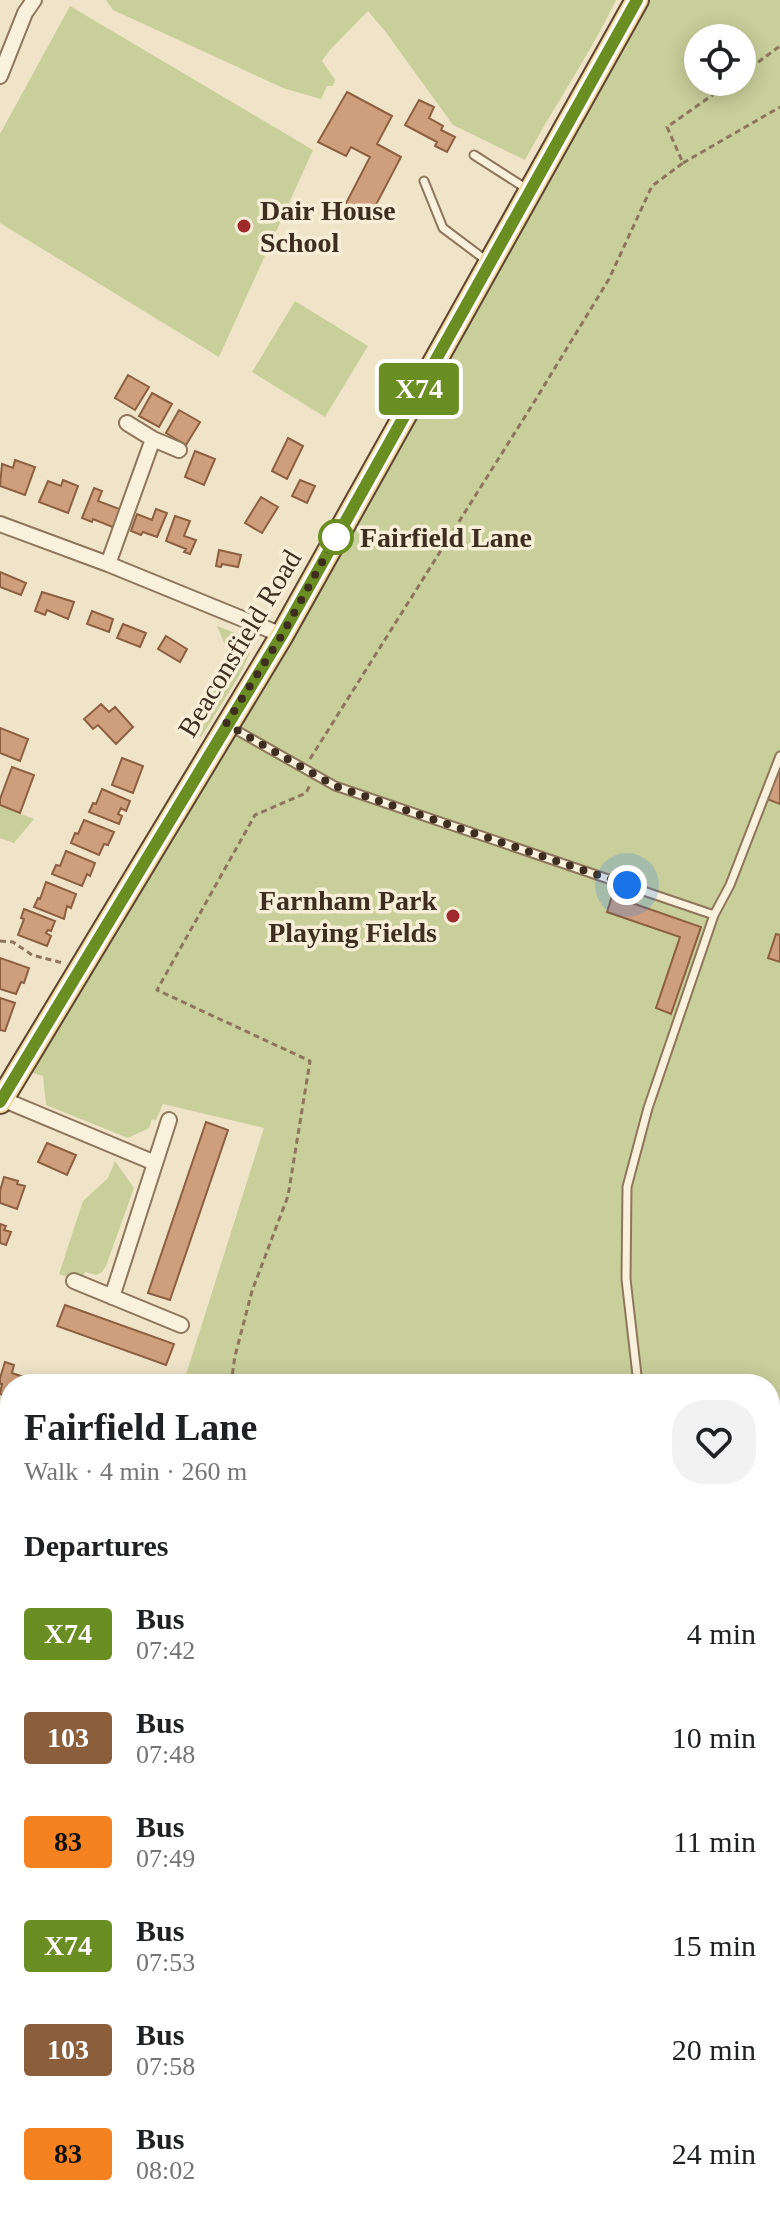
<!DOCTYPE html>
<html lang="en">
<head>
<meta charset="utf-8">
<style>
	:root { --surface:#fff; --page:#f2f2f2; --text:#202124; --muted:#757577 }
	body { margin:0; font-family:Georgia,serif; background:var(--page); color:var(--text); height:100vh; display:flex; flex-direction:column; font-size:30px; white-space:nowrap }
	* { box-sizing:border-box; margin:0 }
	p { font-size:26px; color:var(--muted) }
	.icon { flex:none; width:44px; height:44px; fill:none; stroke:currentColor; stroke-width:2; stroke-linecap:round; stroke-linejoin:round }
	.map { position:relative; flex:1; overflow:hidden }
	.side { position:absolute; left:0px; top:1374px; width:780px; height:850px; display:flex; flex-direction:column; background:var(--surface); border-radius:32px 32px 0 0; box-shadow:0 4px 20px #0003 }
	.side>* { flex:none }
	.badge { padding:0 16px; border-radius:6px; font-size:28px; line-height:52px }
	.tools { position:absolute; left:684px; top:24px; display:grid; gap:16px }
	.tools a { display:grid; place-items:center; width:72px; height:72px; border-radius:50%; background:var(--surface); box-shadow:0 4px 20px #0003; font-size:40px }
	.you { position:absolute; width:40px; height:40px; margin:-20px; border:6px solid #fff; border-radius:50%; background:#1a73e8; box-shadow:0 0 0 12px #1a73e833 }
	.map>.badge { position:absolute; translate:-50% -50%; box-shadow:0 0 0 4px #fff }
	h2 { padding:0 24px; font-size:30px; line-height:72px }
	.round { display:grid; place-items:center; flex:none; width:84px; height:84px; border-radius:32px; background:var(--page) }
	.head { display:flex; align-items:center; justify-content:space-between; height:136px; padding:0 24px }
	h1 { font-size:38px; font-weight:700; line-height:60px }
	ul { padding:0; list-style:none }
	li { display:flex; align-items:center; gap:24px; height:104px; padding:0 24px }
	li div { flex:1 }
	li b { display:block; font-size:30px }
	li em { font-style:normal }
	li .badge { min-width:88px; font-weight:700; text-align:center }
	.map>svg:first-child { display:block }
	.green { fill:#c9cf9b; fill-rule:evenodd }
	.building { fill:#cf9f7d; stroke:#8d5f41; stroke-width:2 }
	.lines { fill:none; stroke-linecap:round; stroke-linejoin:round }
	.lane-casing { stroke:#8d765c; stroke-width:11 }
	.street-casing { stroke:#8d765c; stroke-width:18 }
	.secondary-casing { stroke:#6f573f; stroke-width:24 }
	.primary-casing { stroke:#5b4430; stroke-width:26 }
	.path { stroke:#8d765c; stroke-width:3; stroke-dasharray:6 4; stroke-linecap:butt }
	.lane { stroke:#faf1dc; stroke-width:7 }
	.street { stroke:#faf1dc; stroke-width:14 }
	.secondary { stroke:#faf1dc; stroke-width:20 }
	.primary { stroke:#f3d9a0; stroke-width:22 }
	.line-casing { stroke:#fff; stroke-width:18 }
	.line { stroke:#6b8e23; stroke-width:12 }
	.walk { stroke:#3d2e20; stroke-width:8; stroke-dasharray:0 14.4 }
	.poi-dot { fill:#9e2a2b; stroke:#f7eed8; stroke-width:3 }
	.stop-dot { fill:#fff; stroke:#6b8e23; stroke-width:4 }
	.labels { text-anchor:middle; stroke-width:7; stroke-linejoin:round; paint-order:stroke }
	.poi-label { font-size:28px; font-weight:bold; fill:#3d2e20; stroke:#f7eed8; text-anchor:start }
	.stop-label { font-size:28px; font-weight:bold; fill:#3d2e20; stroke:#f7eed8; text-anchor:start }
	.street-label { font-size:28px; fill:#3d2e20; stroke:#f7eed8 }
</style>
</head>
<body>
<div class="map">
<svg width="780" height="2223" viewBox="0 0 780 2223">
	<rect width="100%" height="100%" fill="#f0e4c8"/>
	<path class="green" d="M106,0H616C589,56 554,106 525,160L453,125L385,31L368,11L329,51L322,61L335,80L333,86H327L321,99L283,88L113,10Z
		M646,0H780V1960L770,1959V1384H183L264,1128L163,1104L156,1120L152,1119L149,1128L128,1138L46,1105L43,1076L29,1072ZM698,38H742V82H698Z
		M70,6L313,150L219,357L0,223V134Z
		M295,301L368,346L325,417L252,372Z
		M217,626L243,636L250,653L239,676L201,737L187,732L228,652Z
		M0,806L34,819L14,843L0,838Z
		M115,1161L134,1188L106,1266L102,1272L96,1275L85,1272L81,1282L59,1274L83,1201L108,1178Z
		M10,1444V1540L0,1548V1457L5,1448Z
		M780,2080V2223H610L617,2214H770V2093Z"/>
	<path class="building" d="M347,92L392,116L377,144L401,157L367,222L343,209L370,157L351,147L346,156L318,142Z
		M419,100L434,107L429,118L443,126L441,130L455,137L447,152L435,146L437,142L405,125Z
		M128,375L149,387L135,410L115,398Z
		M152,393L172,404L159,427L139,416Z
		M179,410L200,422L186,445L166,433Z
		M288,438L303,446L287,479L272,471Z
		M195,451L215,459L204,485L185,477Z
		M15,460L35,467L25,495L0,486L2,464L13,468Z
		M63,480L78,486L68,513L39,502L48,481L61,486Z
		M300,480L315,486L307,503L292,496Z
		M94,488L102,491L98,501L122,510L115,528L93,519L92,522L82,518Z
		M261,497L278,507L262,533L245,523Z
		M156,509L167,513L157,537L143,532L141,535L131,531L137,514L152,520Z
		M175,516L190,521L184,536L196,540L190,554L184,552L186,549L166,541Z
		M219,550L241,555L238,567L222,564L221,567L216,566Z
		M0,572L26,583L21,595L0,587Z
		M42,592L74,602L68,619L47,610L45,615L35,611Z
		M92,611L113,619L109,632L87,624Z
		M123,624L146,633L140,647L117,638Z
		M166,636L187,649L180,662L158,649Z
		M101,704L109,712L115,707L133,727L116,744L98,725L93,729L84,719Z
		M0,728L28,739L20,761L0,753Z
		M122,758L143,766L133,793L112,785Z
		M12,767L34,775L20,813L0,805V799Z
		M778,770L780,771V804L767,799Z
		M102,789L130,801L126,811L121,808L118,814L122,816L119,824L89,812L93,803L96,804Z
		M84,820L114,832L108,845L104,844L99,855L71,843L75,833L78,834Z
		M66,851L95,863L90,876L87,874L82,886L52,874L56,865L60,866Z
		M46,882L76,894L71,908L67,906L64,919L34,907L38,898L40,899Z
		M612,896L701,927L671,1014L656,1008L680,937L607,912Z
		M24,909L55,921L51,931L48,930L46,933L51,936L47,946L18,935L24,919L21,918Z
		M776,934L780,935V962L768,958Z
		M0,958L29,968L24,983L21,982L16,994L0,989Z
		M0,998L15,1003L5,1031L0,1030Z
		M206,1122L228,1130L170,1300L148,1293Z
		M47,1143L76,1155L67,1175L38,1162Z
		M4,1177L18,1181L17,1184L25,1186L17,1209L0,1203V1191Z
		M0,1224L6,1226L4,1230L11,1232L6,1245L0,1243Z
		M65,1305L174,1344L166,1365L57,1326Z
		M5,1362L14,1365L12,1373L44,1384H10V1397L0,1394L2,1384H0V1378Z
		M0,1589L10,1591V1606L0,1604Z
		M0,1614L8,1616L3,1640L0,1639Z
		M0,1716L4,1717L2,1728H6L2,1748H0Z
		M1,1829L10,1833V1847L6,1855L0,1852Z
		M1,1920L10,1921V1944H1Z
		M10,2030V2071L0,2065V2047Z
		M5,2100L10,2101V2151L0,2147V2116Z
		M10,2159V2195L0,2196V2160Z
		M20,2214H34L42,2223H10Z
		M487,2214H524L513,2223H494Z"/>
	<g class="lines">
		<defs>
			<path id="lane" d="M474,155L527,189
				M424,181L443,228L487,261
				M229,726L335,786L714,915
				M638,1384L626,1279L627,1187L648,1108L714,915L730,885L780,756"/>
			<path id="street" d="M0,76L25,13L34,0
				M127,423L153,439L179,450
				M0,524L108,564L282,635
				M108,564L153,439
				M2,1099L155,1163
				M74,1281L181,1325
				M112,1297L169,1120
				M0,1438L10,1436
				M0,1554H6L10,1550
				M0,1886L10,1891
				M138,2214L162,2223
				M372,2223L376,2214"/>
			<path id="secondary" d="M0,1768L10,1770
				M770,1977L780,1978"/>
			<path id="primary" d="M0,1102L282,635L637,0"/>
		</defs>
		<use href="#lane" class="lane-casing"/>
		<use href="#street" class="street-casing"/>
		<use href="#secondary" class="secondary-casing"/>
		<use href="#primary" class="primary-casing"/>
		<path class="path" d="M742,74L780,46
			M683,163L780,107
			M310,759L536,399L609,279L652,186L683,163L667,127L731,82
			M0,941L13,942L32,955L63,963
			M231,1384L235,1356L252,1291L288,1196L310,1061L157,990L255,815L306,793L310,785
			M770,1748L780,1742
			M770,1894L780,1904
			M0,2005L10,1991"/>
		<use href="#lane" class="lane"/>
		<use href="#street" class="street"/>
		<use href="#secondary" class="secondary"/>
		<use href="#primary" class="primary"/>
	</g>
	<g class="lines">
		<defs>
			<path id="line" d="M0,1102L282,635L637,0"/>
		</defs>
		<use href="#line" class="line-casing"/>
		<use href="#line" class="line"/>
		<path class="walk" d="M336,537L282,635L226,724L335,786L627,885"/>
	</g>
	<g class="poi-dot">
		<circle cx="244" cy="226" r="8"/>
		<circle cx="453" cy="916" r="8"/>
	</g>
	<circle class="stop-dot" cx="336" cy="537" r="16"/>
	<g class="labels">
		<g class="poi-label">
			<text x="260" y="220">Dair House<tspan x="260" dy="32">School</tspan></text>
			<text x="437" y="910" text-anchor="end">Farnham Park<tspan x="437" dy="32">Playing Fields</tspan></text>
		</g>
		<g class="stop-label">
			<text x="360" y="547">Fairfield Lane</text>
		</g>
		<g class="street-label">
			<text transform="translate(239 643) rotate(-59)" y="10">Beaconsfield Road</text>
		</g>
	</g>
</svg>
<div class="tools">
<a><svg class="icon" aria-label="locate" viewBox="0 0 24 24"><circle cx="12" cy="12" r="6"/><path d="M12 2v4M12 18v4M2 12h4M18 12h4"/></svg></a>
</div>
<div class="you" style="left:627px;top:885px"></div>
<b class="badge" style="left:419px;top:389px;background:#6b8e23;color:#fff">X74</b>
<section class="side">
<div class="head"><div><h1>Fairfield Lane</h1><p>Walk · 4 min · 260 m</p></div><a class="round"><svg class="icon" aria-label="heart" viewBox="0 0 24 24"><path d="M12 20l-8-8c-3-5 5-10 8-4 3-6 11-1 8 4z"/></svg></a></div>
<h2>Departures</h2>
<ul>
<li><span class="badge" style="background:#6b8e23;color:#fff">X74</span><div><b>Bus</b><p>07:42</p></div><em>4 min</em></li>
<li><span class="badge" style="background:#8b5e3c;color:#fff">103</span><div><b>Bus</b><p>07:48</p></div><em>10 min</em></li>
<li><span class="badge" style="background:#f58220;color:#111">83</span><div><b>Bus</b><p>07:49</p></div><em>11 min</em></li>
<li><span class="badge" style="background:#6b8e23;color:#fff">X74</span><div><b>Bus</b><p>07:53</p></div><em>15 min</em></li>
<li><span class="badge" style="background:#8b5e3c;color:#fff">103</span><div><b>Bus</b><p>07:58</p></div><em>20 min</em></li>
<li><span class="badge" style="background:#f58220;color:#111">83</span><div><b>Bus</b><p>08:02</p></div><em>24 min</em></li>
</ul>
</section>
</div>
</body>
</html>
